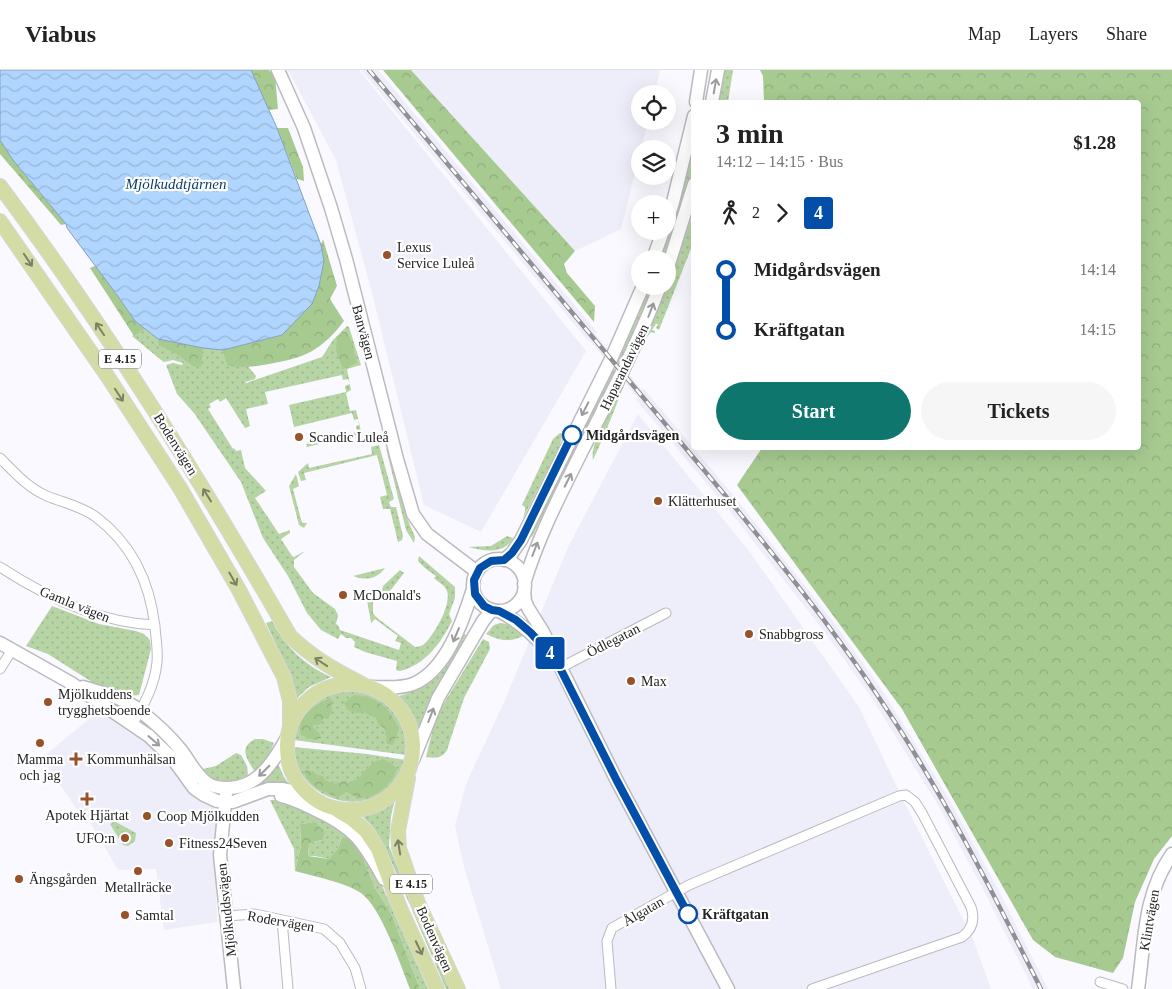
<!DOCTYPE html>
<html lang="en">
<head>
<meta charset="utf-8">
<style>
	:root { --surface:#fff; --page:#f6f6f6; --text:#222; --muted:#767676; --line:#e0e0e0; --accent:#0f766e }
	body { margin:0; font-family:Georgia,serif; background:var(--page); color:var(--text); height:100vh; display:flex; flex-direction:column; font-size:19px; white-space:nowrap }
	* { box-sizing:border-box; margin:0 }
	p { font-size:16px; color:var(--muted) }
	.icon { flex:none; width:28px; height:28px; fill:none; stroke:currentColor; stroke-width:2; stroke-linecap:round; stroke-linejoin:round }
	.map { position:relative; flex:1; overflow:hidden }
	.details { position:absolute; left:691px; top:30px; width:450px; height:350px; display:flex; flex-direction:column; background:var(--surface); border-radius:5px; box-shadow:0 5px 20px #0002 }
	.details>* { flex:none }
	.badge { padding:0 10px; border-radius:4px; font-size:18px; line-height:32px }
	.fabs { position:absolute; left:631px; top:15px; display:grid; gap:10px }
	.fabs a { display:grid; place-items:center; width:45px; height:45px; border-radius:50%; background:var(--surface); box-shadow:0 5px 20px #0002; font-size:25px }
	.map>.badge { position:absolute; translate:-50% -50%; box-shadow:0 0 0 2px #fff }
	.legs { display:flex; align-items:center; gap:8px; height:55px; padding:0 25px; font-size:16px }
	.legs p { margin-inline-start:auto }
	.head { display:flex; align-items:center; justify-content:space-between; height:85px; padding:0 25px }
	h1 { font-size:28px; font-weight:800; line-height:38px }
	.primary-button { display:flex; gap:10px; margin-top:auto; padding:10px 25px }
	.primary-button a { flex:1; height:58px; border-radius:30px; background:var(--accent); color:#fff; font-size:20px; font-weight:800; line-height:58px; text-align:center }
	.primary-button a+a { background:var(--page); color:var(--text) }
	ul { padding:0 25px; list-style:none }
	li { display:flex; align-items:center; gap:18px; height:60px; font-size:19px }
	li i { display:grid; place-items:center; width:8px; height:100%; margin:0 6px; background:currentColor }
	li i::after { content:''; width:12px; height:12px; margin:-6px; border:4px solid; border-radius:50%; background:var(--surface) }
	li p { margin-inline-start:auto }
	li:first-child i { background:linear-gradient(#0000 50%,currentColor 0) }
	li:last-child i { background:linear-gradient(currentColor 50%,#0000 0) }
	header { display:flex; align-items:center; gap:30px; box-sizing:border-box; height:70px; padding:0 25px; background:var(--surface); border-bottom:1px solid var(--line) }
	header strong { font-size:24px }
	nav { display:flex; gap:28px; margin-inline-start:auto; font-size:18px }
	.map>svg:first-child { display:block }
	.built { fill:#eeedfa }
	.grass { fill:url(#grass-dots) }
	.forest { fill:url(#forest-crowns) }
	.water { fill:url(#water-waves); stroke:#86a0bd }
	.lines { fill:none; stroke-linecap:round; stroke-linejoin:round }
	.street-casing { stroke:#bababf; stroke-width:11 }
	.secondary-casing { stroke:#bababf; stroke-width:15 }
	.primary-casing { stroke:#d7d7d8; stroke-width:16 }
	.street { stroke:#fff; stroke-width:9 }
	.secondary { stroke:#fff; stroke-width:12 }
	.primary { stroke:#d4dca5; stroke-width:14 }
	.rail-casing { stroke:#909094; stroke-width:4.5 }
	.rail { stroke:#fff; stroke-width:2.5; stroke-dasharray:8; stroke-linecap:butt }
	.oneway { stroke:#9c9c9d }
	.oneway2 { stroke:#7c8065 }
	.line-1-casing { stroke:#fff; stroke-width:11 }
	.line-1 { stroke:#034ea9; stroke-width:8 }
	.poi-dot { fill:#98522a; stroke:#fff; stroke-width:2 }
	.stop-1-dot { fill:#fff; stroke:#034ea9; stroke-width:2.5 }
	.labels { text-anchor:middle; stroke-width:4.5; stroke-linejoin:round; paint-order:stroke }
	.shield { fill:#fff; stroke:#656566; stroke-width:1 }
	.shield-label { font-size:12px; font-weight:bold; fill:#232325 }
	.poi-label { font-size:14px; fill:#232325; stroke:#fff; text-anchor:start }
	.street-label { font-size:14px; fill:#232325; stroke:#fff }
	.stop-label { font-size:14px; font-weight:bold; fill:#232325; stroke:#fff; text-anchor:start }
	.water-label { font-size:15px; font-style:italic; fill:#0d3e6b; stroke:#fff }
</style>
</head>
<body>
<header>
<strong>Viabus</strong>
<nav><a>Map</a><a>Layers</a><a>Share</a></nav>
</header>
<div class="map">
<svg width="1172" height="919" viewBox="0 0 1172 919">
	<defs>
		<pattern id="grass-dots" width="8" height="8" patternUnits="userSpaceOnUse" patternTransform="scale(1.25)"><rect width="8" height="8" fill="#b7d4a5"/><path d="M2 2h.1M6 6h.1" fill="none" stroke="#9db68e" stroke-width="1.8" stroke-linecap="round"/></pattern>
		<pattern id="forest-crowns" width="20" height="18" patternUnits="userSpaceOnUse" patternTransform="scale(1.25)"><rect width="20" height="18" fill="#a7ca91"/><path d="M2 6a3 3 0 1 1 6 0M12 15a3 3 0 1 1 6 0" fill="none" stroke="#8fad7d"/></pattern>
		<pattern id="water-waves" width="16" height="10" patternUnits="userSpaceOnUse" patternTransform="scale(1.25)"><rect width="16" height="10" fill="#b0d5fe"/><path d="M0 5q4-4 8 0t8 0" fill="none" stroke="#97b7da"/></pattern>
	</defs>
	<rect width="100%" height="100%" fill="#f9f9ff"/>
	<path class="built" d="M288,0H359L586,281L481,462L424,435L372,223L336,90Z
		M361,0H378L597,262L595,264L641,319H644L734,426L835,554L884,623L949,729L998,819L1048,919H1033L986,825L938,735L873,630L824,561L724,434L636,330L637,327L591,272H589Z
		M411,0H660L655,24H640V51H648L621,159L575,181Z
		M638,344L749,481L859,637L904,732L973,869L991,919H501L464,797L455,756L466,714L505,630L569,475Z
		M101,639L159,682L218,735L215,773L217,852L164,860L156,799L118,800L87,747L84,750L42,688Z"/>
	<path class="grass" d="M724,0H733L728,32H719Z
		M694,77C694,115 677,153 665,189H660L681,126Z
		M694,141V171L659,260L656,258L658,254H656L652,260L655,261V263L651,262L646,268L668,216Z
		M650,216H655L638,257L619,292L615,288L633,255Z
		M347,256L349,257L361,295L347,299L351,320L346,323L350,341L356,340L363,370L359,371L357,365L307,377L306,374L357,362L356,356L359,355L358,349L354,350L352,343L294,357L289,335L346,322L345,316L350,314L348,309L343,310L342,305L265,322L268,334L246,339L250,356L245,358L226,328L220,332L218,329L209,334L211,337L208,339L233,379L234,378L236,381L241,380L245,398L266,421L255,428L279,464L290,460V463L281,469L292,486L294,487L305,481L294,490V497L313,523L335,539L338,545L336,554L338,555L340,560L399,580L401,573L395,571L398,566L375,549L371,553L367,530L369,522L373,520V543L376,547L415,577C416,577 422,576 423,575C433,567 454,532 446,519C444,515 437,511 434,508L436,506C429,501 424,498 418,491L419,486L455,517V528L449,544L452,551C441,573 425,595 400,601L396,600L397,591L365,582L354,577L355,572L351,568H346L341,564L338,569L321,560L307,543L288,506L263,468L241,412L194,343L177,324L166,295L173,293L182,295L183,293L173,290L164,292L161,290L132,266L145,259L158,269L223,280L246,294L256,306L255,309L245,312L246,313L322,287L333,270Z
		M612,297L615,301L532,467L530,466L540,443Z
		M623,311L625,313L604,366L593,390C589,373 615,328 623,311Z
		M560,363L563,364L559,378L523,448L525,441V437L522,435L553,369Z
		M379,375L394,429L389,432L391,437H396L403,466L402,470L398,472L390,439H383L380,427L387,425L377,385L304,403L306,410L301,411L298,402L308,393L309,398L372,384L371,377Z
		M386,378L391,384L407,448L415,467L414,473L406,460Z
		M296,404L299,416L293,419L302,453H307L304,458L299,455L289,416Z
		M507,466L513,468C504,485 484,481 468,477L491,476Z
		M385,498C377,509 366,511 353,506Z
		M400,500L404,503L387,525L382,521L383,516Z
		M52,536L99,554L136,561L144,564L150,570L151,579L139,625L129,626L95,614L48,584L26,576Z
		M272,551C285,576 304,595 331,607L309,617L296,629L292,609L266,553Z
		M500,553L513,555L524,565C512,573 499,571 486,564L494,555Z
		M464,564L466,565C451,597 431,626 418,659L414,648L399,626C439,615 446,599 464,564Z
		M483,569L489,572L490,579L464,628L447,680C442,689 435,688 426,687L434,655L441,638Z
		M344,621C351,621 358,620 364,622C392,628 411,657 406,685L294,670C299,640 314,627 344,621Z
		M255,669H263L274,673L268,687L255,702C247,689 238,678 255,669Z
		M293,677L367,684L406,690C387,755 298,739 293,677Z
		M236,683L241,685L247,696L248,705C229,715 217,716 203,699L216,696Z
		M276,689L284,707L290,716H261L242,720Z
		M395,729L391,746L389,776L416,843L450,919H446L385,777L373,757L360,744L373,741Z
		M270,730H280L339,756L372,793L428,919H420L391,843L375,818L363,788L342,767L338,778L329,789L315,786H308L309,774L313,772L322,770L315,752L300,754L301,776L295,801L294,779Z
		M114,751L136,763L135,771L128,776L123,775L110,754Z"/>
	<path class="forest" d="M251,0H269L275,6L278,39L268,40Z
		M383,0H411L575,181L564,194L567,203L595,236L594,252Z
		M760,0H1172V766L1154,789L1135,832L1123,888L1113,903L1055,887L1033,870L902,639L737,415L762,378H1139V32H764L763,6Z
		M277,58H288L303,97L304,111L297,109Z
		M0,70L13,90L66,154L61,155L0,84Z
		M323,169L337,216L330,229L344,251C322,280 305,288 269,294C255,296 242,299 227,295L223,280L282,265L319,216L324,191L321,175Z
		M95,196C103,206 111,215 117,225C126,238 132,249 145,259L134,266L90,198Z
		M346,261L352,272L357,293L343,299L336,281L337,267Z
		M158,269L203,278L201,297L193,296L175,283L159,275Z
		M354,625C377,626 390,638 399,659L393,675L387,674L385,659L378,654L376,648L364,642C355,645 347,642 344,633Z
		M331,628L332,641L329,647L323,649L319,655H314L313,657L320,664L321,668L314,670L301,665C295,646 316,634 331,628Z
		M384,689L397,698C394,712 377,729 360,728C356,728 350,723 346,722L339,727C325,724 310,716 304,702L307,700L318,705L323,706L325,710L334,714L346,710L347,713L359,708L367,698L376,691Z
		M315,752L325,762L322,770L313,772L309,774L308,786L329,789L338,778L342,767L352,770L363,788L375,818L391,843L420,919H410C401,896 381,837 361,823C347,813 313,806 295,801L301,776L300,754Z"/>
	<path class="water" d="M0,0H251L277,58L321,175L324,191L319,216L312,234L282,265L223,280L203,278L158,269L135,251L117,225L67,158L66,154L13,90L0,70Z"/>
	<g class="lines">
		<defs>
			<path id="street" d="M0,388C14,402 28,418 47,426C64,433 81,436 96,447C132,474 150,513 155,557C156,569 158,580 157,592C155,615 144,635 132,655
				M0,497C46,527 99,553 155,555
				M560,598L666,543
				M0,599L12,580
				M226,846L255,844L324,859L340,873L355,898L361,919
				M282,850L288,919
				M1100,912L1123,919
				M611,919L607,871L612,858L689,815L899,726L906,725L915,732L922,743L971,837C975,849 973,859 962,867L812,919"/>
			<path id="secondary" d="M278,0L304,58L331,138L346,189L397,389L413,444L427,464L477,502
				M696,32L701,0
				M712,32L718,0
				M668,149L673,132L694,46
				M653,189L663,161
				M668,197L694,114
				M473 515a26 26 0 1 1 52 0a26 26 0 1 1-52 0Z
				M504,490L512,483L521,470L612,287L643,216
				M524,514C538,467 560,425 582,381C610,327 638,273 660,216
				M524,520L525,531L528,538L543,562L617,711L728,919
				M499,541C518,551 533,564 547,580
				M0,573L71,613L149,666L173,689L194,718L204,725L217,731L233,732L268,719H283L302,723L321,733
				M83,617C102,623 123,627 139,640C153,651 169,665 180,679C189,690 195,704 206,712C212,717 220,718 228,718C259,718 275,689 288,666
				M371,617C384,617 400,619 413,614C446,601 463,551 473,519
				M413,690L438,628L483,551L492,540
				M226,723L220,785L234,919
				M281,726C293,728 303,734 314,739C354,757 363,771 384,809
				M1138,919C1145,872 1143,825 1172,784"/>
			<path id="primary" d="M0,116C107,259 201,411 290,566C314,589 335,600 364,615
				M0,151L108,307L180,418L239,520L284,607L290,631V657
				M287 677a63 63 0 1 1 126 0a63 63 0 1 1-126 0Z
				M408,708L398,761L399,778L418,833L458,919
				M337,740L352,749L366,761L378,779L400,838L437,919"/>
		</defs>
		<use href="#street" class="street-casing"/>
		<use href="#secondary" class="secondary-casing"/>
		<use href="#primary" class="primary-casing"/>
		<use href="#street" class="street"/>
		<use href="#secondary" class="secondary"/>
		<use href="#primary" class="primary"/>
		<defs>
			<path id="rail" d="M369,0L729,430C797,513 863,597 918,689C963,763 1002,841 1041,919"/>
		</defs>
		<use href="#rail" class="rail-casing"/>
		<use href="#rail" class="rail"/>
	</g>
	<defs><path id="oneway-shaft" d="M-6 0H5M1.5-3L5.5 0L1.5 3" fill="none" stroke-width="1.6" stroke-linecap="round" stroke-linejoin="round" transform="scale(1.25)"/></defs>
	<g class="oneway">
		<use href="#oneway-shaft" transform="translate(715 16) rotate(-80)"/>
		<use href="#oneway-shaft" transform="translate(651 240) rotate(-69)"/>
		<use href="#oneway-shaft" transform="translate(585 339) rotate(117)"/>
		<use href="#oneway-shaft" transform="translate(568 410) rotate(-63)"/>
		<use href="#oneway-shaft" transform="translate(535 479) rotate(-69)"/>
		<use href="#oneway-shaft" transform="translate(456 565) rotate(113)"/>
		<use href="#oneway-shaft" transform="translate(431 645) rotate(-69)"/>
		<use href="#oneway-shaft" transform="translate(154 671) rotate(41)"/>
		<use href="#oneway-shaft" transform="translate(264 701) rotate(135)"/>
	</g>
	<g class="oneway2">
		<use href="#oneway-shaft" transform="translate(28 190) rotate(56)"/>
		<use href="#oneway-shaft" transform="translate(100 259) rotate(-124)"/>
		<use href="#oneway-shaft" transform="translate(119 325) rotate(57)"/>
		<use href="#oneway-shaft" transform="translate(207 425) rotate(-122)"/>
		<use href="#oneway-shaft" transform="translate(233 509) rotate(60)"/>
		<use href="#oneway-shaft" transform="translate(321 592) rotate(-146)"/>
		<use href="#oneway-shaft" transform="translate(399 777) rotate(-99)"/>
		<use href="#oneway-shaft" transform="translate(419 878) rotate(65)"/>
	</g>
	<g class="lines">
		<defs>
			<path id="line-1" d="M572,365L521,470L512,483L504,490L491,491L480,498L474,510L475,524L484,536L492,540L499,541L516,550L531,563L557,592L617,711L688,844"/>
		</defs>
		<use href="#line-1" class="line-1-casing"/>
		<use href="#line-1" class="line-1"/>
	</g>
	<g class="poi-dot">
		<circle cx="387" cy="185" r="5"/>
		<circle cx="299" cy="367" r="5"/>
		<circle cx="658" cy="431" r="5"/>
		<circle cx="343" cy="525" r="5"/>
		<circle cx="749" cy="564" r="5"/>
		<circle cx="631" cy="611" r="5"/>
		<circle cx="48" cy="632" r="5"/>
		<circle cx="40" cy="673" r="5"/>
		<path d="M73.5 681.5h5v5h5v5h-5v5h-5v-5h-5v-5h5z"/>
		<path d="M84.5 721.5h5v5h5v5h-5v5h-5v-5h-5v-5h5z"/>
		<circle cx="147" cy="746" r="5"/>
		<circle cx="125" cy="768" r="5"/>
		<circle cx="169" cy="773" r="5"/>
		<circle cx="138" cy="801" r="5"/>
		<circle cx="19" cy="809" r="5"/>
		<circle cx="125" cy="845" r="5"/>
	</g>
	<g class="stop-1-dot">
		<circle cx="572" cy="365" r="9"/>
		<circle cx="688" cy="844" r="9"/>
	</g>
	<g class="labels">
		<g class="shield">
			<rect x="99" y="279.5" width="42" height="19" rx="4"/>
			<rect x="390" y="804.5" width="42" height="19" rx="4"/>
		</g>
		<g class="shield-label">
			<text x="120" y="293">E 4.15</text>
			<text x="411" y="818">E 4.15</text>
		</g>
		<g class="poi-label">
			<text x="397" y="182">Lexus<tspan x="397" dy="16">Service Luleå</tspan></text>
			<text x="309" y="372">Scandic Luleå</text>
			<text x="668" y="436">Klätterhuset</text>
			<text x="353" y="530">McDonald's</text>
			<text x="759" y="569">Snabbgross</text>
			<text x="641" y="616">Max</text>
			<text x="58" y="629">Mjölkuddens<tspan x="58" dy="16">trygghetsboende</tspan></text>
			<text x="40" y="694" text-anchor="middle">Mamma<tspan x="40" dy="16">och jag</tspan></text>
			<text x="87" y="694">Kommunhälsan</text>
			<text x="87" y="750" text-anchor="middle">Apotek Hjärtat</text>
			<text x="157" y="751">Coop Mjölkudden</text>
			<text x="115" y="773" text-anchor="end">UFO:n</text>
			<text x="179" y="778">Fitness24Seven</text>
			<text x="29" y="814">Ängsgården</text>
			<text x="138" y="822" text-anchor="middle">Metallräcke</text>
			<text x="135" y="850">Samtal</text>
		</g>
		<g class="street-label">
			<text transform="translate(364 262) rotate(75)" y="5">Banvägen</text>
			<text transform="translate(624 297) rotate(-64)" y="5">Haparandavägen</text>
			<text transform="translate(176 374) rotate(58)" y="5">Bodenvägen</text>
			<text transform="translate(75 534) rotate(22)" y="5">Gamla vägen</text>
			<text transform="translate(613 570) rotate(-27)" y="5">Ödlegatan</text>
			<text transform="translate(226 840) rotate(-96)" y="5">Mjölkuddsvägen</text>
			<text transform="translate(643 841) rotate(-30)" y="5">Ålgatan</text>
			<text transform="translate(1149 850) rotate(-80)" y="5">Klintvägen</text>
			<text transform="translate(281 851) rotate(10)" y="5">Rodervägen</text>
			<text transform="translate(435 869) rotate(66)" y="5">Bodenvägen</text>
		</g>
		<g class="stop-label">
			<text x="586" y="370">Midgårdsvägen</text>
			<text x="702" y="849">Kräftgatan</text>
		</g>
		<g class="water-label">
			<text x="176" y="119">Mjölkuddtjärnen</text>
		</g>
	</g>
</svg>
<div class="fabs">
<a><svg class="icon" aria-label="locate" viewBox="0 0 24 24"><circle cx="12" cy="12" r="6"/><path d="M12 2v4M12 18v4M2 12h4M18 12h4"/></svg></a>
<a><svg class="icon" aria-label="layers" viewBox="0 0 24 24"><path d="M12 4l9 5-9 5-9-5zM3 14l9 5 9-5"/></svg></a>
<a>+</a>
<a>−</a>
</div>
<b class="badge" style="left:550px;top:583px;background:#034ea9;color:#fff">4</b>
<section class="details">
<div class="head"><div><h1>3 min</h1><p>14:12 – 14:15 · Bus</p></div><b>$1.28</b></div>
<div class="legs"><svg class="icon" aria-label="walk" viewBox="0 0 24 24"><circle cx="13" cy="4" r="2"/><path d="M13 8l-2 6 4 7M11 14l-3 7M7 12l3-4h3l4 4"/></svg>2<svg class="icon" aria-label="forward" viewBox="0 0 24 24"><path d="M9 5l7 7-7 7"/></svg><b class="badge" style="background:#034ea9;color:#fff">4</b></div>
<ul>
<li><i style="color:#034ea9"></i><b>Midgårdsvägen</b><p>14:14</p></li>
<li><i style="color:#034ea9"></i><b>Kräftgatan</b><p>14:15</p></li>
</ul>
<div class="primary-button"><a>Start</a><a>Tickets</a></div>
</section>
</div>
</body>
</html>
